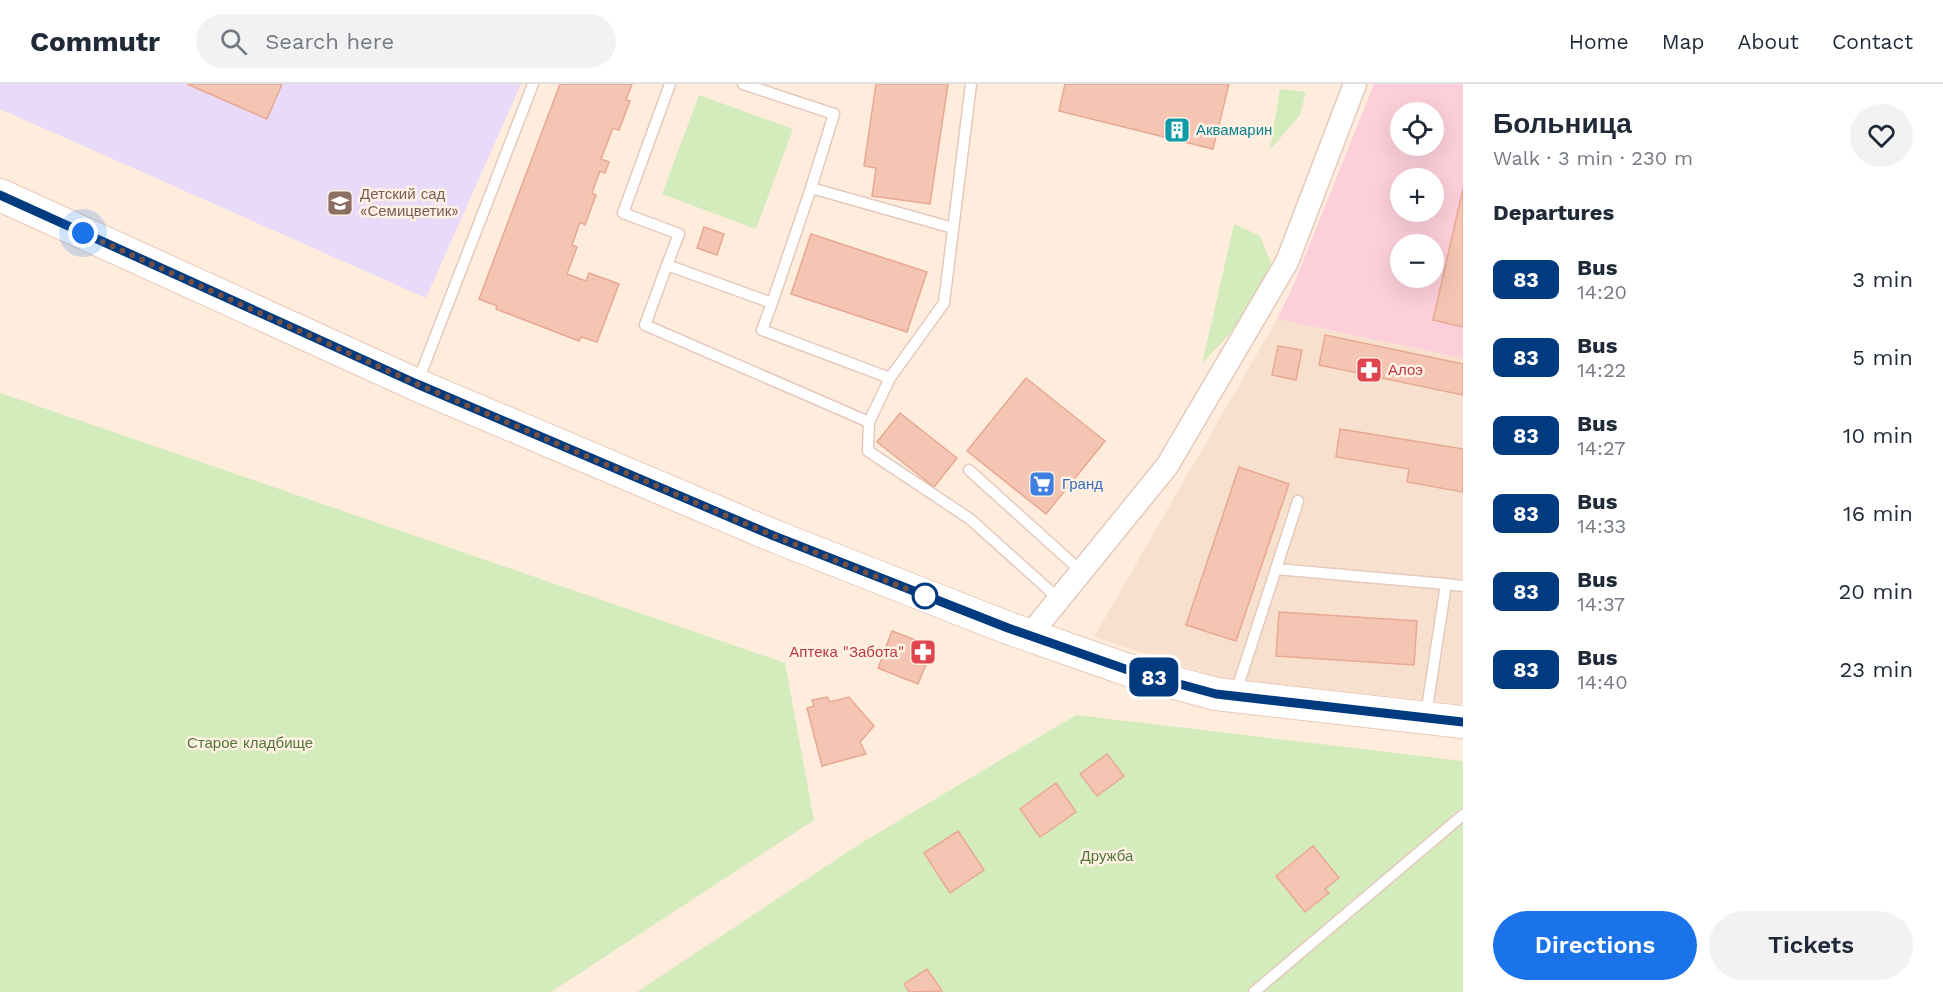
<!DOCTYPE html>
<html lang="en">
<head>
<meta charset="utf-8">
<style>
	:root { --surface:#fff; --page:#f2f2f3; --text:#1f2937; --muted:#747a83; --line:#e0e1e3; --accent:#1a73e8 }
	body { margin:0; font-family:"Work Sans",sans-serif; background:var(--page); color:var(--text); height:100vh; display:flex; flex-direction:column; font-size:22px; white-space:nowrap }
	* { box-sizing:border-box; margin:0 }
	p { font-size:20px; color:var(--muted) }
	.icon { flex:none; width:33px; height:33px; fill:none; stroke:currentColor; stroke-width:2; stroke-linecap:round; stroke-linejoin:round }
	.map { position:relative; flex:1; overflow:hidden }
	.drawer { display:flex; flex-direction:column; background:var(--surface); width:480px }
	.drawer>* { flex:none }
	.badge { padding:0 12px; border-radius:9px; font-size:21px; line-height:39px }
	.fabs { position:absolute; left:1390px; top:18px; display:grid; gap:12px }
	.fabs a { display:grid; place-items:center; width:54px; height:54px; border-radius:50%; background:var(--surface); box-shadow:0 6px 24px #0002; font-size:30px }
	.you { position:absolute; width:30px; height:30px; margin:-15px; border:4px solid #fff; border-radius:50%; background:#1a73e8; box-shadow:0 0 0 9px #1a73e833 }
	.map>.badge { position:absolute; translate:-50% -50%; box-shadow:0 0 0 3px #fff }
	h2 { padding:0 30px; font-size:22px; line-height:54px }
	.round { display:grid; place-items:center; flex:none; width:63px; height:63px; border-radius:32px; background:var(--page) }
	.overview { display:flex; align-items:center; justify-content:space-between; height:102px; padding:0 30px }
	h1 { font-size:28px; font-weight:600; line-height:45px }
	.cta { display:flex; gap:12px; margin-top:auto; padding:12px 30px }
	.cta a { flex:1; height:69px; border-radius:36px; background:var(--accent); color:#fff; font-size:24px; font-weight:600; line-height:69px; text-align:center }
	.cta a+a { background:var(--page); color:var(--text) }
	ul { padding:0; list-style:none }
	li { display:flex; align-items:center; gap:18px; height:78px; padding:0 30px }
	li div { flex:1 }
	li b { display:block; font-size:22px }
	li em { font-style:normal }
	li .badge { min-width:66px; font-weight:700; text-align:center }
	header { display:flex; align-items:center; gap:36px; box-sizing:border-box; height:84px; padding:0 30px; background:var(--surface); border-bottom:2px solid var(--line) }
	header strong { font-size:28px }
	nav { display:flex; gap:33px; margin-inline-start:auto; font-size:21px }
	.search { width:420px; height:54px; background:var(--page); display:flex; align-items:center; gap:15px; box-sizing:border-box; padding:0 21px; border-radius:33px; color:var(--muted); font-size:22px }
	main { display:flex; flex:1; min-height:0 }
	.map>svg:first-child { display:block }
	.residential { fill:#f8e0ce }
	.education { fill:#eadaf9 }
	.medical { fill:#fccfda; fill-rule:evenodd }
	.green { fill:#d4ebbb }
	.building { fill:#f5c5b3; stroke:#e8a892; stroke-width:1.5 }
	.lines { fill:none; stroke-linecap:round; stroke-linejoin:round }
	.lane-casing { stroke:#e4c9bc; stroke-width:13 }
	.street-casing { stroke:#e4c9bc; stroke-width:25 }
	.secondary-casing { stroke:#e9c9b8; stroke-width:34 }
	.lane { stroke:#fff; stroke-width:10 }
	.street { stroke:#fff; stroke-width:22 }
	.secondary { stroke:#fff; stroke-width:32 }
	.line-casing { stroke:#fff; stroke-width:14 }
	.line { stroke:#003b80; stroke-width:9 }
	.walk { stroke:#744f44; stroke-width:6; stroke-dasharray:0 10.8 }
	.stop-dot { fill:#fff; stroke:#003b80; stroke-width:3 }
	.labels { text-anchor:middle; stroke-width:5; stroke-linejoin:round; paint-order:stroke }
	.culture-label { font-size:15px; fill:#0d838f; stroke:#fff1e4; text-anchor:start }
	.education-label { font-size:15px; fill:#785e54; stroke:#fff1e4; text-anchor:start }
	.health-label { font-size:15px; fill:#be3a42; stroke:#fff1e4; text-anchor:start }
	.shop-label { font-size:15px; fill:#366cbe; stroke:#fff1e4; text-anchor:start }
	.park-label { font-size:15px; fill:#527539; stroke:#fff1e4 }
</style>
</head>
<body>
<header>
<strong>Commutr</strong>
<div class="search"><svg class="icon" aria-label="search" viewBox="0 0 24 24"><circle cx="10" cy="10" r="6"/><path d="M15 15l6 6"/></svg>Search here</div>
<nav><a>Home</a><a>Map</a><a>About</a><a>Contact</a></nav>
</header>
<main>
<div class="map">
<svg width="1463" height="908" viewBox="0 0 1463 908">
	<rect width="100%" height="100%" fill="#feeddd"/>
	<path class="residential" d="M1277,235L1463,274V620L1220,594L1094,553Z"/>
	<path class="education" d="M0,0H521L426,214L0,25Z"/>
	<path class="medical" d="M1374,0H1463V274L1277,235L1294,200ZM1401,28H1434V62H1401ZM1401,94H1434V128H1401ZM1401,160H1434V194H1401Z"/>
	<path class="green" d="M1280,5L1306,8L1300,31L1270,66Z
		M699,11L793,45L756,145L662,110Z
		M1234,140L1260,152L1271,179L1263,213L1202,280Z
		M0,309L785,579L814,736L551,908H0Z
		M1076,631L1463,677V908H637L858,761Z"/>
	<path class="building" d="M187,0H282L267,35Z
		M560,0H632L626,16L630,17L619,46L613,44L601,75L609,78L605,89L600,87L592,109L596,111L585,141L580,138L572,161L577,163L567,190L586,197L589,189L619,200L597,258L581,253L579,257L496,225L497,222L479,215Z
		M876,0H948L930,120L872,112L876,84L864,82Z
		M1065,0H1229L1213,65L1059,27Z
		M1463,105V243L1433,236Z
		M704,143L724,150L717,171L697,164Z
		M811,150L927,188L907,248L791,210Z
		M1325,251L1463,280V311L1319,281Z
		M1278,262L1302,266L1296,296L1272,291Z
		M1026,294L1105,357L1046,430L967,367Z
		M900,329L957,374L934,403L877,358Z
		M1340,345L1463,365V408L1407,398L1409,385L1336,373Z
		M1239,383L1289,400L1236,557L1186,541Z
		M1279,528L1417,537L1414,581L1276,572Z
		M892,547L933,563L918,600L878,584Z
		M827,613L830,618L849,613L874,642L860,658L866,670L822,682L807,624L814,622L812,616Z
		M1107,670L1124,692L1097,712L1080,690Z
		M1056,699L1076,728L1040,753L1020,725Z
		M958,747L984,786L950,809L924,769Z
		M1313,762L1339,794L1325,805L1329,809L1305,828L1276,792Z
		M927,885L942,907L909,908L904,900Z"/>
	<g class="lines">
		<defs>
			<path id="lane" d="M670,0L623,129L679,150L667,181L772,219L762,246L890,294
				M743,0L834,30L811,104L953,144
				M971,0L944,219L890,294L869,338L868,367L970,435L1059,515
				M667,181L645,241L869,338
				M772,219L811,104
				M418,297L533,0
				M969,386L1082,488
				M1276,485L1446,500L1426,631
				M1446,500L1463,502
				M1236,608L1298,417
				M1254,908L1463,731"/>
			<path id="street" d="M1029,552L1167,382L1287,178L1355,0"/>
			<path id="secondary" d="M0,111L417,301L774,452L1008,544L1128,586L1216,610L1463,638"/>
		</defs>
		<use href="#lane" class="lane-casing"/>
		<use href="#street" class="street-casing"/>
		<use href="#secondary" class="secondary-casing"/>
		<use href="#lane" class="lane"/>
		<use href="#street" class="street"/>
		<use href="#secondary" class="secondary"/>
	</g>
	<g class="lines">
		<defs>
			<path id="line" d="M0,111L417,300L774,452L1008,544L1128,586L1216,610L1463,638"/>
		</defs>
		<use href="#line" class="line-casing"/>
		<use href="#line" class="line"/>
		<path class="walk" d="M83,149L417,300L774,452L925,512"/>
	</g>
	<defs>
		<symbol id="building-square" viewBox="-11 -11 22 22"><rect x="-9" y="-9" width="18" height="18" rx="4" fill="#0f9aa8" stroke="#fff1e4"/><path d="M-4-6H4V6H1V3H-1V6H-4ZM-2.5-4.3h1.7v1.8h-1.7ZM.8-4.3h1.7v1.8H.8ZM-2.5-1h1.7V.8h-1.7ZM.8-1h1.7V.8H.8Z" fill="#fff"/></symbol>
		<symbol id="school-square" viewBox="-11 -11 22 22"><rect x="-9" y="-9" width="18" height="18" rx="4" fill="#8d6e63" stroke="#fff1e4"/><path d="M0-5L7-2L0 1L-7-2ZM-4 1L0 2.5L4 1V4Q0 6-4 4Z" fill="#fff"/></symbol>
		<symbol id="pharmacy-square" viewBox="-11 -11 22 22"><rect x="-9" y="-9" width="18" height="18" rx="4" fill="#e0444e" stroke="#fff1e4"/><path d="M-2-6h4v4h4v4h-4v4h-4v-4h-4v-4h4Z" fill="#fff"/></symbol>
		<symbol id="supermarket-square" viewBox="-11 -11 22 22"><rect x="-9" y="-9" width="18" height="18" rx="4" fill="#3f7fe0" stroke="#fff1e4"/><path d="M-6-5.5h2.5l.6 2H6L4.5 2H-2.5L-4.4-4H-6ZM-1.5 3.2a1.3 1.3 0 1 0 .1 0ZM3 3.2a1.3 1.3 0 1 0 .1 0Z" fill="#fff"/></symbol>
	</defs>
	<g fill-rule="evenodd">
		<use href="#building-square" x="1162" y="31" width="30" height="30"/>
		<use href="#school-square" x="325" y="104" width="30" height="30"/>
		<use href="#pharmacy-square" x="1354" y="271" width="30" height="30"/>
		<use href="#supermarket-square" x="1027" y="385" width="30" height="30"/>
		<use href="#pharmacy-square" x="908" y="553" width="30" height="30"/>
	</g>
	<circle class="stop-dot" cx="925" cy="512" r="12"/>
	<g class="labels">
		<g class="culture-label">
			<text x="1196" y="51">Аквамарин</text>
		</g>
		<g class="education-label">
			<text x="360" y="115">Детский сад<tspan x="360" dy="17">«Семицветик»</tspan></text>
		</g>
		<g class="health-label">
			<text x="1388" y="291">Алоэ</text>
			<text x="904" y="573" text-anchor="end">Аптека "Забота"</text>
		</g>
		<g class="shop-label">
			<text x="1062" y="405">Гранд</text>
		</g>
		<g class="park-label">
			<text x="250" y="664">Старое кладбище</text>
			<text x="1107" y="777">Дружба</text>
		</g>
	</g>
</svg>
<div class="fabs">
<a><svg class="icon" aria-label="locate" viewBox="0 0 24 24"><circle cx="12" cy="12" r="6"/><path d="M12 2v4M12 18v4M2 12h4M18 12h4"/></svg></a>
<a>+</a>
<a>−</a>
</div>
<div class="you" style="left:83px;top:149px"></div>
<b class="badge" style="left:1154px;top:593px;background:#003b80;color:#fff">83</b>
</div>
<section class="drawer">
<div class="overview"><div><h1>Больница</h1><p>Walk · 3 min · 230 m</p></div><a class="round"><svg class="icon" aria-label="heart" viewBox="0 0 24 24"><path d="M12 20l-8-8c-3-5 5-10 8-4 3-6 11-1 8 4z"/></svg></a></div>
<h2>Departures</h2>
<ul>
<li><span class="badge" style="background:#003b80;color:#fff">83</span><div><b>Bus</b><p>14:20</p></div><em>3 min</em></li>
<li><span class="badge" style="background:#003b80;color:#fff">83</span><div><b>Bus</b><p>14:22</p></div><em>5 min</em></li>
<li><span class="badge" style="background:#003b80;color:#fff">83</span><div><b>Bus</b><p>14:27</p></div><em>10 min</em></li>
<li><span class="badge" style="background:#003b80;color:#fff">83</span><div><b>Bus</b><p>14:33</p></div><em>16 min</em></li>
<li><span class="badge" style="background:#003b80;color:#fff">83</span><div><b>Bus</b><p>14:37</p></div><em>20 min</em></li>
<li><span class="badge" style="background:#003b80;color:#fff">83</span><div><b>Bus</b><p>14:40</p></div><em>23 min</em></li>
</ul>
<div class="cta"><a>Directions</a><a>Tickets</a></div>
</section>
</main>
</body>
</html>
